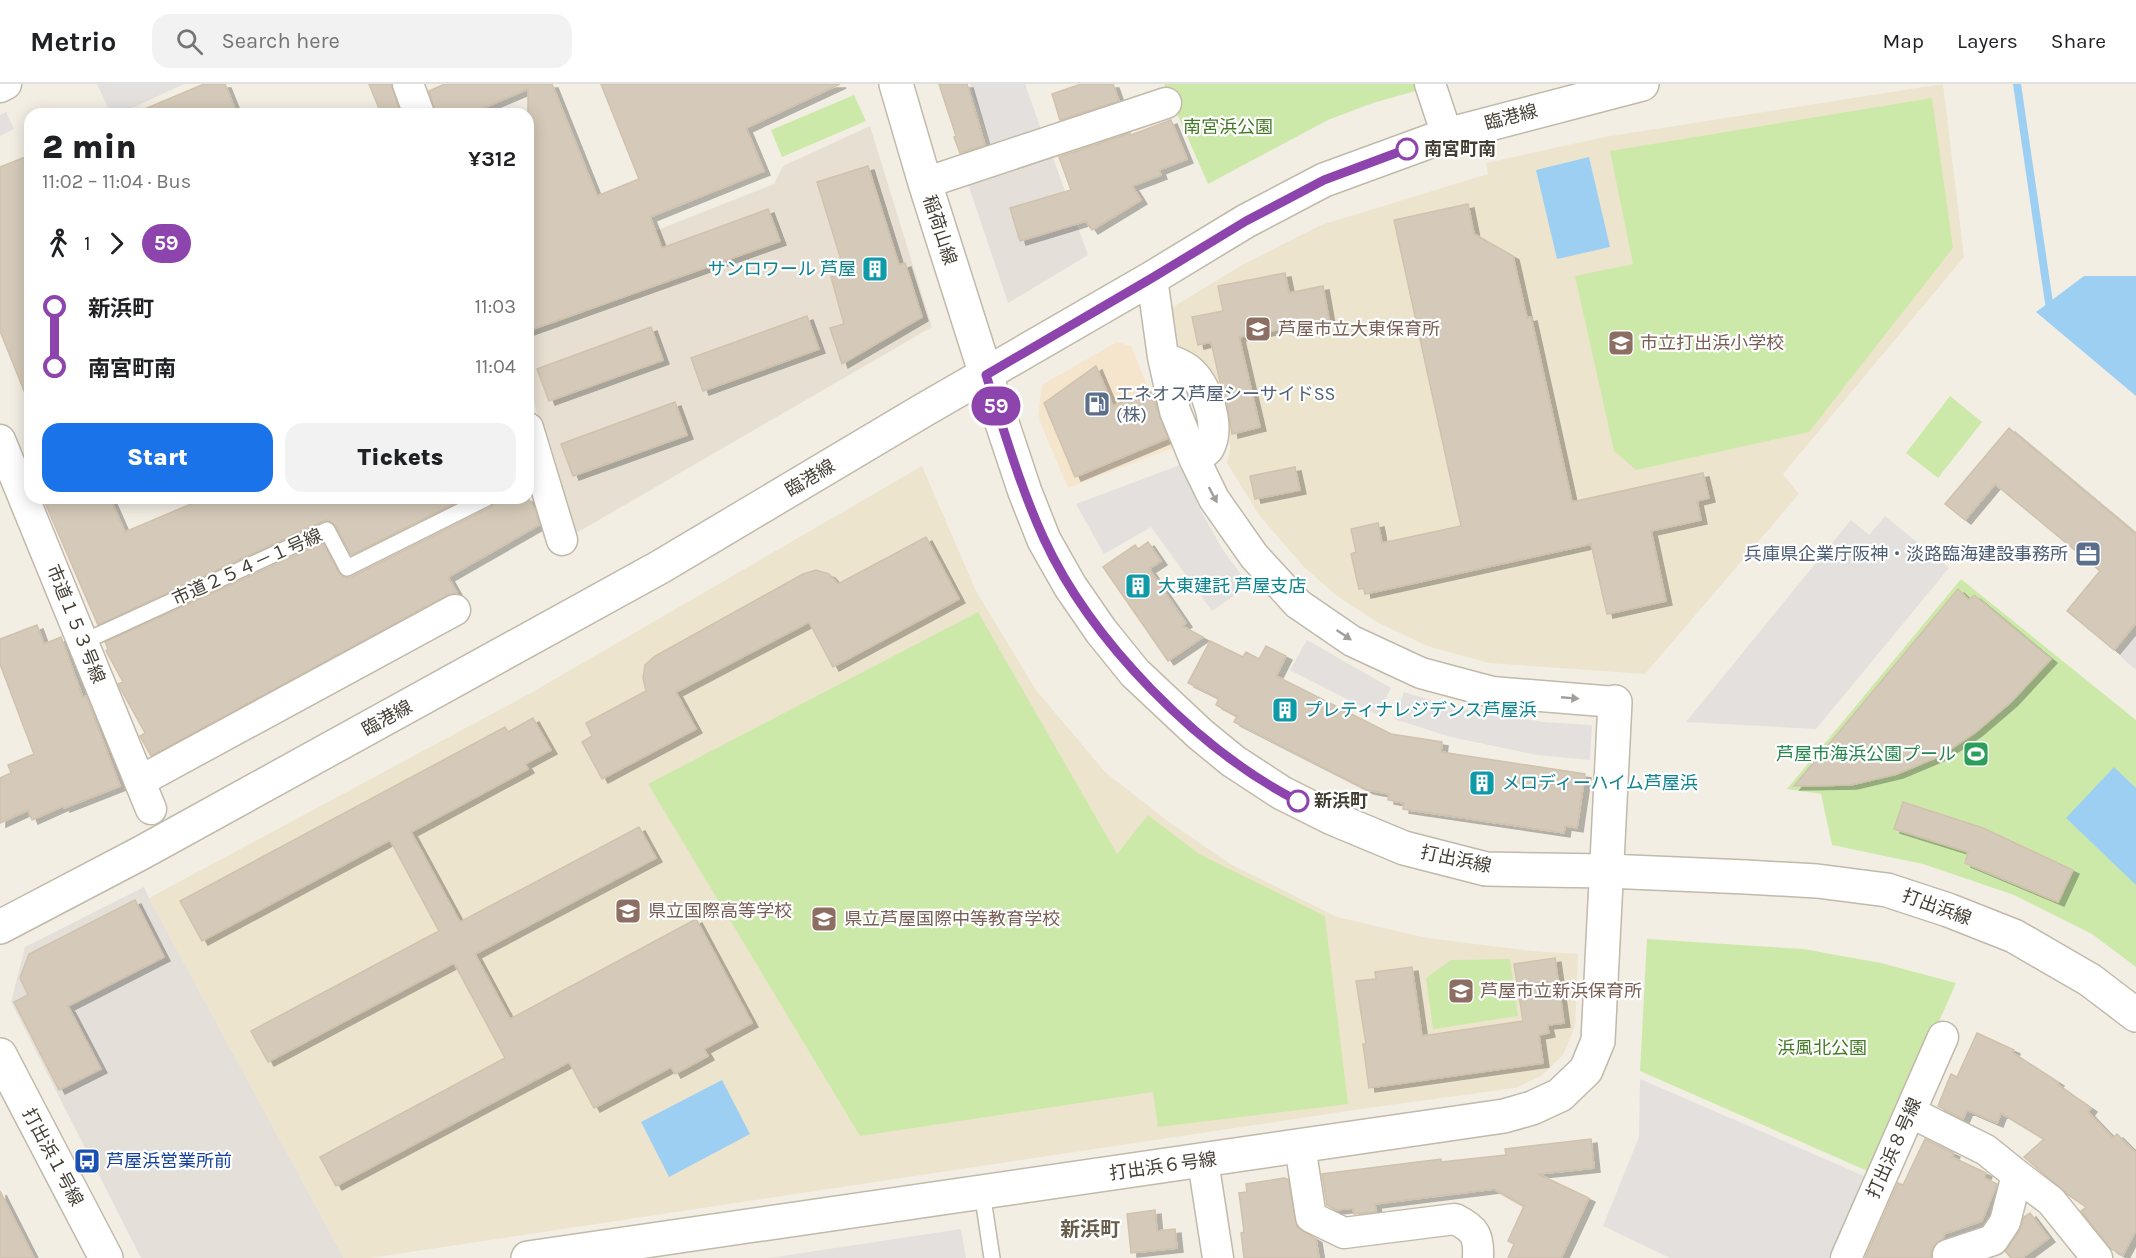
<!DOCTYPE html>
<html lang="en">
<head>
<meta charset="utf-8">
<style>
	:root { --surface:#fff; --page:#f2f2f2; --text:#202124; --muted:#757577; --line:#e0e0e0; --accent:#1a73e8 }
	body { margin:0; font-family:Karla,"Noto Sans JP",sans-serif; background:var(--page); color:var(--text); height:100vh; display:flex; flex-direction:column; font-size:22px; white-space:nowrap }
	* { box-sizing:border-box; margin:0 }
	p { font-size:20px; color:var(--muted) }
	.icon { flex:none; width:33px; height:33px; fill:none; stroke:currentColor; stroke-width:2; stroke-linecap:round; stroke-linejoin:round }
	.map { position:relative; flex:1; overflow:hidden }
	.panel { position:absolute; left:24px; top:24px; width:510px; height:396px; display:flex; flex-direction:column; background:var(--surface); border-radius:18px; box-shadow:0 3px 15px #0003 }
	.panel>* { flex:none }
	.badge { padding:0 12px; border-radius:20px; font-size:21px; line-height:39px }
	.map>.badge { position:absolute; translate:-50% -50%; box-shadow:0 0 0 3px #fff }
	.legs { display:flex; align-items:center; gap:9px; height:66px; padding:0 18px; font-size:20px }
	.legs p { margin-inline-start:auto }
	.summary { display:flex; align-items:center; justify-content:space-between; height:102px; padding:0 18px }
	h1 { font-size:33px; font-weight:800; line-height:45px }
	.primary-button { display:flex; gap:12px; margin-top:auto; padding:12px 18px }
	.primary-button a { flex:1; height:69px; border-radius:18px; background:var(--accent); color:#fff; font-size:24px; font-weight:800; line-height:69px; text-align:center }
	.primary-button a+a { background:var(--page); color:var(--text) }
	ul { padding:0 18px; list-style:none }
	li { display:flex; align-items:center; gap:21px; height:60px; font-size:22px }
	li i { display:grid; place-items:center; width:9px; height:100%; margin:0 8px; background:currentColor }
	li i::after { content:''; width:15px; height:15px; margin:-8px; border:4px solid; border-radius:50%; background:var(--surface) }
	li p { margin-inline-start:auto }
	li:first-child i { background:linear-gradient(#0000 50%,currentColor 0) }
	li:last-child i { background:linear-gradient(currentColor 50%,#0000 0) }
	header { display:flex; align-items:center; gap:36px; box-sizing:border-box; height:84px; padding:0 30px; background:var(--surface); border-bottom:2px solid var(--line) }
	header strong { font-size:28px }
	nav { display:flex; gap:33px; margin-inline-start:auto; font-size:21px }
	.search { width:420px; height:54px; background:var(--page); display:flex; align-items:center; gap:15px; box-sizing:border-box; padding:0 21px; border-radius:18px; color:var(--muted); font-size:22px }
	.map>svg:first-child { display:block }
	.residential { fill:#e7e0d2 }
	.commercial { fill:#f6e5cd }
	.industrial { fill:#e5dfd9 }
	.education { fill:#ede4cd }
	.green { fill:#cde9aa }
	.parking { fill:#e3e0dd }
	.water { fill:#9dcff3 }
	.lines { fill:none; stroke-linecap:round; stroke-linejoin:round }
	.stream { stroke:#9dcff3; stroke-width:8 }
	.building { fill:#d5cab9; stroke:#d0c2ac; stroke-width:1.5; filter:url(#shadow) }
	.service-casing { stroke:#c1b9a9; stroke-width:18 }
	.minor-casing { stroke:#c1b9a9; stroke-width:33 }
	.tertiary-casing { stroke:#c1b9a9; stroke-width:36 }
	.service { stroke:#fff; stroke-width:15 }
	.minor { stroke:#fff; stroke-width:30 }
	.tertiary { stroke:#fff; stroke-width:33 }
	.oneway { fill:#a29e9a }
	.line-1-casing { stroke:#fff; stroke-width:14 }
	.line-1 { stroke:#8e44ad; stroke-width:9 }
	.stop-1-dot { fill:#fff; stroke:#8e44ad; stroke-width:3 }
	.labels { text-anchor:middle; stroke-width:4.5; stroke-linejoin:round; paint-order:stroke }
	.street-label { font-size:18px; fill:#453e34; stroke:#fff }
	.park-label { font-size:18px; fill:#447925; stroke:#fff }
	.stop-label { font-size:18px; font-weight:bold; fill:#453e34; stroke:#fff; text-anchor:start }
	.culture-label { font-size:18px; fill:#0d838f; stroke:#fff; text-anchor:start }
	.education-label { font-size:18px; fill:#785e54; stroke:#fff; text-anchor:start }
	.service-label { font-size:18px; fill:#4e5e75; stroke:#fff; text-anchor:start }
	.leisure-label { font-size:18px; fill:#27864d; stroke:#fff; text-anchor:end }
	.transit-label { font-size:18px; fill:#164399; stroke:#fff; text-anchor:start }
	.neighbourhood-label { font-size:20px; font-weight:bold; fill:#685c4a; stroke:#fff }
</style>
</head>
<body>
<header>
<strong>Metrio</strong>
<div class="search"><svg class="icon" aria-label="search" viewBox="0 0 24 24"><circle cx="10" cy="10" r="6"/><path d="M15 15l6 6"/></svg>Search here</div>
<nav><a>Map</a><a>Layers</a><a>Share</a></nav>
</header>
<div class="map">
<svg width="2136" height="1174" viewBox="0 0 2136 1174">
	<defs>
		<filter id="shadow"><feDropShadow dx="6" dy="4" stdDeviation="0" flood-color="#0004"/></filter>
	</defs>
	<rect width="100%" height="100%" fill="#f3eee4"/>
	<path class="residential" d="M870,42L932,243L573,451L528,298V197L774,100L783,82Z"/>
	<path class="commercial" d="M1117,258L1131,262L1173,364L1068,404L1038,333L1042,301Z"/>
	<path class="industrial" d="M1052,71L1088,171L1008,219L967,97Z
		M144,803L149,814L344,1174H141L11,918L25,863Z"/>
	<path class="education" d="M1943,0L1964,173L1783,390L1799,410L1645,590L1489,579L1427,562L1377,538L1337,512L1303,482L1259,431L1227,379L1230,365L1229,348H1220L1172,264L1168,226L1242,181L1321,141L1488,90L1486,79L1604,53Z
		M922,382L976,507L1036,606L1105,688L1169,738L1232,781L1337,833L1427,854L1532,867L1578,870L1575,943L1563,971L1541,992L1515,1004L1361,1025L370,1174H344L149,814L529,610Z"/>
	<path class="green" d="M1164,0H1425L1426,4L1373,19L1328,36L1208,100Z
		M854,11L866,37L782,73L771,46Z
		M1932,14L1953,164L1809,348L1636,386L1614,367L1575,192L1633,180L1610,67Z
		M1950,312L1982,338L1938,394L1906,369Z
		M1961,495L2136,636V883L2092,850L2014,811L1923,780L1832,761L1821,710L1787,705Z
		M978,528L1117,770L1148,731L1199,770L1325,832L1348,1020L1158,1043L1153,1008L860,1052L648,700Z
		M1647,855L1803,865L1881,879L1956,899L1872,1089L1640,987Z
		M1510,875L1518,932L1433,945L1426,894L1451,876Z"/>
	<path class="parking" d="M97,0H184L119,30H111Z
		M970,0H1025L1042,48L992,65Z
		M6,28L14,45L0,52V31Z
		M1180,381L1201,427L1223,466L1249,501L1212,527L1151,443L1104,470L1076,420Z
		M1885,432L1949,484L1816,645L1686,638L1851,436L1869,451Z
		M2136,551V586L2120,572Z
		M1307,556L1391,604L1378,631L1290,586Z
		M1404,608L1458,624L1543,638L1592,641L1590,676L1537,671L1451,653L1394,635Z
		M1640,995L1871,1095L1833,1174H1670L1603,1142L1639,1053Z
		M961,1145L966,1174H769Z"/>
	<path class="water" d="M1589,73L1610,163L1557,175L1536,86Z
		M2084,192H2136V312L2036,228Z
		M2114,683L2136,704V801L2066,734Z
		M722,996L750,1050L669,1093L641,1038Z"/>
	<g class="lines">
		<path class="stream" d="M2017,0L2049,219"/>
	</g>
	<path class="building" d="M204,0H225L237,30H133Z
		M369,0H391L401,30H374L380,27Z
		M445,0H552L597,112L639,95L601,0H840L746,44L764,87L650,133L662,164L768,125L780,157L528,247V5L469,30H436L429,7Z
		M939,0H967L985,61L960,69L954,53L956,52Z
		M1081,0H1113L1119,17L1060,36L1052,10Z
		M1171,36L1187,75L1159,86L1161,91L1132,102L1141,116L1092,146L1086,137L1020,157L1010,124L1071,106L1059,73L1130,49L1131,51Z
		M30,71V319H29L0,247V83Z
		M868,82L899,181L905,179L922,233L842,280L830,244L844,240L831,193L845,189L817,98Z
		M1468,120L1474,150L1513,172L1527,234L1531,233L1572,418L1703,389L1709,414L1697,417L1701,436L1651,447L1666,517L1607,530L1591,460L1365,510L1364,504L1359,505L1351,470L1356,468L1351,445L1378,439L1382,459L1461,442L1394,136Z
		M1285,189L1289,209L1323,202L1329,236L1239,253L1260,343L1232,350L1227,318L1221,302L1211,258L1198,261L1192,233L1223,227L1218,202Z
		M807,232L819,265L703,307L691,274Z
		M651,243L663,276L549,317L537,285Z
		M1096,282L1113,322L1150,306L1168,354L1075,393L1044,319Z
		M675,318L687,351L573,392L561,360Z
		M2009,344L2136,450V539L2114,566L2067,527L2100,487L1995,400L1965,436L1945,420Z
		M1295,383L1300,406L1255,415L1250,392Z
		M43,414H110L125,448L205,414H465L351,471L335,441L328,436L323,437L98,541Z
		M497,414H528L536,428L539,441L448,493L457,509L447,511L151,672L140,652L145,649L119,602L118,600L123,598L106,567L108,565L105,558L323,459L339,489L346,494L351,493L491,423Z
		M926,453L959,515L833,583L809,538L676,608L696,645L602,695L582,658L592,652L586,639L646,607L643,594L645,581L655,572L803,490L816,486L829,490L838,500Z
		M1148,458L1161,477L1149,485L1186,539L1182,542L1203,553L1168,577L1103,483L1135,461L1138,465Z
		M1958,505L1969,516L1974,511L2051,575L2011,618L1976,648L1940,672L1897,690L1851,701L1794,702Z
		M37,541L44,560L61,553L83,614L86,612L120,702L64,724L63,722L32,736L28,726L0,739V694L11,689L8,681L34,670L0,580V555Z
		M1210,557L1243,573L1246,568L1259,575L1266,562L1286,572L1276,592L1391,650L1442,658L1441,668L1585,690L1577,744L1565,742L1564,749L1403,725L1404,719L1388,716L1389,710L1368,706L1234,638L1237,632L1216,621L1219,614L1188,599Z
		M533,634L551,666L525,680L528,685L411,748L460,838L639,743L656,774L475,870L510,935L696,835L752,939L704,965L708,972L675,990L671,983L594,1024L569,978L336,1102L320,1073L505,974L454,879L268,978L251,947L439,847L390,756L202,857L180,817L505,643L508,648Z
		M1903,718L1983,744L2073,786L2058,818L1965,779L1968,768L1894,745Z
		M135,816L164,873L68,922L101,985L59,1006L14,918L28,911L20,894L29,870Z
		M1555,874L1564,939L1547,941L1549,949L1539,951L1543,979L1369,1004L1363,960H1366L1356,897L1376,895L1375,888L1412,883L1422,952L1523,937L1514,880Z
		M1977,949L2014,966L2013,969L2058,998L2057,1000L2091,1024L2088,1028L2113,1054L2117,1050L2136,1069V1146L2123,1171L2111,1165L2081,1127L2086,1123L2067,1110L2024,1073L2044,1055L2001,1029L1997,1039L1967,1026L1963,1035L1938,1022L1951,990L1957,993Z
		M1591,1055L1594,1084L1538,1090L1589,1114L1561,1174H1508L1514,1160L1508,1157L1524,1122L1494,1105L1375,1120L1376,1128L1354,1130L1353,1124L1336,1126L1327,1121L1322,1090L1441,1075V1078L1506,1071L1505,1065Z
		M1925,1055L1954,1069L1952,1073L1986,1089L1984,1094L1997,1100L1982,1137L1944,1150L1943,1155L1935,1160L1931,1167V1174H1865L1898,1099L1903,1101Z
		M1284,1094L1288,1095L1297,1143L1316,1155L1319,1174H1244L1241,1149L1244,1148L1239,1109L1247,1108L1246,1100Z
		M0,1107L34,1174H0Z
		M1155,1126L1157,1147L1175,1145L1177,1164L1131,1169L1127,1130Z
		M2030,1129L2049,1154L2022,1174H2011L2005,1167L2019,1148L2024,1133Z"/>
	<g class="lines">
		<defs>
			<path id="service" d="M83,558L327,446L347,484L487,414
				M982,1108L992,1174"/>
			<path id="minor" d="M408,0L419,30
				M1430,0L1447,51
				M0,3L6,0
				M925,99L1166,19
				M1152,194L1163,273L1175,327L1195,376L1214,415L1254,472L1298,520L1352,557L1421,589L1492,608L1615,618
				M1163,273C1171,277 1182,280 1189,286C1206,300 1221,342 1209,364C1207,368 1199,372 1195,376
				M528,344L562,456
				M0,356L151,725
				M140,697L455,526
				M1910,1028L1986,1066L2017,1091L2051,1117L2097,1174
				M1300,1062L1311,1133L1344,1149L1455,1135C1475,1145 1479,1151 1478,1174
				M1203,1077L1218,1174
				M1948,1171L1993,1156L2005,1138L2017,1091
				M1846,1174L1943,953"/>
			<path id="tertiary" d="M896,0L925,99L986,291L1025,408L1044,456L1070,502L1101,547L1135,589L1200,650L1233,677L1282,709L1332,734L1404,764L1486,785L1607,787L1746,793L1817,797L1887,806L1948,826L2014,852L2090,896L2136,931
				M0,843L141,769L660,483L922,327L1152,194L1246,137L1324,96L1447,51L1642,0
				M0,971L106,1174
				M528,1174L1504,1032L1532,1024L1560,1011L1586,986L1598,957L1615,618"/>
		</defs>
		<use href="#service" class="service-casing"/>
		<use href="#minor" class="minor-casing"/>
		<use href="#tertiary" class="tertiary-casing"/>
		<use href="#service" class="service"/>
		<use href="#minor" class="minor"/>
		<use href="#tertiary" class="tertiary"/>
	</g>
	<defs><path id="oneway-solid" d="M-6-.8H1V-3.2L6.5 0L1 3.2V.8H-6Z" transform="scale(1.5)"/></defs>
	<g class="oneway">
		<use href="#oneway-solid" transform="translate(1213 411) rotate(62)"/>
		<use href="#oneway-solid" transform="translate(1344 551) rotate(34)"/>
		<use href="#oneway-solid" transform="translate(1570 614) rotate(5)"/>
	</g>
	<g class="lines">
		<defs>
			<path id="line-1" d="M1298,717C1198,666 1091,557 1044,455C1020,403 1004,346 986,291L1152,194L1246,137L1324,96L1407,65"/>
		</defs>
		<use href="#line-1" class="line-1-casing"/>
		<use href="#line-1" class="line-1"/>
	</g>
	<defs>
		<symbol id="building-square" viewBox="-11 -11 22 22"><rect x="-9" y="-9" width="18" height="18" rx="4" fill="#0f9aa8" stroke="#fff"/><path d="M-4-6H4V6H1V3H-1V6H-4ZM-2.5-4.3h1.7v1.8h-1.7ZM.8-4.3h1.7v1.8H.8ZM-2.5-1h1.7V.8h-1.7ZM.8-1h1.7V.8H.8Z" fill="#fff"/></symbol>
		<symbol id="school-square" viewBox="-11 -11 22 22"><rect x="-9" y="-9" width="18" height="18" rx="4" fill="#8d6e63" stroke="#fff"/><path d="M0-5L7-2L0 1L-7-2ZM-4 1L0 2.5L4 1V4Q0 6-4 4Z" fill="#fff"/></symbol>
		<symbol id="fuel-square" viewBox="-11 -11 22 22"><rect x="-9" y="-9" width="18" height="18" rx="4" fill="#5c6f8a" stroke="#fff"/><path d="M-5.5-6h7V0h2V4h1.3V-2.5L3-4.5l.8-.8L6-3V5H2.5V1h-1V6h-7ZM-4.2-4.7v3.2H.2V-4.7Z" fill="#fff"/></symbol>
		<symbol id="office-square" viewBox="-11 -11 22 22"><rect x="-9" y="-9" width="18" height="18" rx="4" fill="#5c6f8a" stroke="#fff"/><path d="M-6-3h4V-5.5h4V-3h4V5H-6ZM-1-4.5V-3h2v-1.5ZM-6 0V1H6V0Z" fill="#fff"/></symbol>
		<symbol id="stadium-square" viewBox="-11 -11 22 22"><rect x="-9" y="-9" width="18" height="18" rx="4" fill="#2e9e5b" stroke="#fff"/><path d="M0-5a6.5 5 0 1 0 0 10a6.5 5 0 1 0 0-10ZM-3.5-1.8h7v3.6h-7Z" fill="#fff"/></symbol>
		<symbol id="bus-square" viewBox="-11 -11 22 22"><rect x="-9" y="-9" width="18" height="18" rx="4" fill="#1a4fb4" stroke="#fff"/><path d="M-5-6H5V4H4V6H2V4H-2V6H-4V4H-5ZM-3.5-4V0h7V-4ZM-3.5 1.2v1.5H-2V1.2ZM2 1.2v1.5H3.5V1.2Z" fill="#fff"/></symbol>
	</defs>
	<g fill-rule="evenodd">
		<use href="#building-square" x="860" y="170" width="30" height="30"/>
		<use href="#school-square" x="1243" y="230" width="30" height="30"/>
		<use href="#school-square" x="1606" y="244" width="30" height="30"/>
		<use href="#fuel-square" x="1082" y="305" width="30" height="30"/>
		<use href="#office-square" x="2073" y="455" width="30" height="30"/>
		<use href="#building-square" x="1123" y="487" width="30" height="30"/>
		<use href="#building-square" x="1270" y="611" width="30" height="30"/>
		<use href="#stadium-square" x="1961" y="655" width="30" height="30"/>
		<use href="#building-square" x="1467" y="684" width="30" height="30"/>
		<use href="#school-square" x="613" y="812" width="30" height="30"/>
		<use href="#school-square" x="809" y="820" width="30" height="30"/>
		<use href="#school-square" x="1446" y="892" width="30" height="30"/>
		<use href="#bus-square" x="72" y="1062" width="30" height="30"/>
	</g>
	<g class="stop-1-dot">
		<circle cx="1407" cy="65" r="10"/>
		<circle cx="1298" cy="717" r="10"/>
	</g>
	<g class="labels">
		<g class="street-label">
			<text transform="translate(1511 33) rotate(-15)" y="6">臨港線</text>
			<text transform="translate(940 146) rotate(72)" y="6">稲荷山線</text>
			<text transform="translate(810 394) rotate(-31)" y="6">臨港線</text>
			<text transform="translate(247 483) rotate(-24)" y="6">市道２５４－１号線</text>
			<text transform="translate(76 540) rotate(68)" y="6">市道１５３号線</text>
			<text transform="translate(387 634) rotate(-29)" y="6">臨港線</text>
			<text transform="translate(1456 775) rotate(12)" y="6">打出浜線</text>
			<text transform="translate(1937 823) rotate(20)" y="6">打出浜線</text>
			<text transform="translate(1894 1064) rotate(-66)" y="6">打出浜８号線</text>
			<text transform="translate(53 1073) rotate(62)" y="6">打出浜１号線</text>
			<text transform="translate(1163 1082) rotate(-8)" y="6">打出浜６号線</text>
		</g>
		<g class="park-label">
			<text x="1228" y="49">南宮浜公園</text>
			<text x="1822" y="970">浜風北公園</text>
		</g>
		<g class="stop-label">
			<text x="1424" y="71">南宮町南</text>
			<text x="1314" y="723">新浜町</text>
		</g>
		<g class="culture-label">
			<text x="856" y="191" text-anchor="end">サンロワール 芦屋</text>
			<text x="1158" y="508">大東建託 芦屋支店</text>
			<text x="1304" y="632">プレティナレジデンス芦屋浜</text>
			<text x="1502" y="705">メロディーハイム芦屋浜</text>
		</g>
		<g class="education-label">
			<text x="1278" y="251">芦屋市立大東保育所</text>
			<text x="1640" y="265">市立打出浜小学校</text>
			<text x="648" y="833">県立国際高等学校</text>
			<text x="844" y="841">県立芦屋国際中等教育学校</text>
			<text x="1480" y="913">芦屋市立新浜保育所</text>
		</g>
		<g class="service-label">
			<text x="1116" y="316">エネオス芦屋シーサイドSS<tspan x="1116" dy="21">(株)</tspan></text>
			<text x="2068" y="476" text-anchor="end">兵庫県企業庁阪神・淡路臨海建設事務所</text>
		</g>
		<g class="leisure-label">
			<text x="1956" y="676">芦屋市海浜公園プール</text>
		</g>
		<g class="transit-label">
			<text x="106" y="1083">芦屋浜営業所前</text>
		</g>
		<g class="neighbourhood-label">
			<text x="1090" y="1152">新浜町</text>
		</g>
	</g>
</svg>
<b class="badge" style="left:996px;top:322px;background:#8e44ad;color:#fff">59</b>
<section class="panel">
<div class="summary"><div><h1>2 min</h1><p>11:02 – 11:04 · Bus</p></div><b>¥312</b></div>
<div class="legs"><svg class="icon" aria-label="walk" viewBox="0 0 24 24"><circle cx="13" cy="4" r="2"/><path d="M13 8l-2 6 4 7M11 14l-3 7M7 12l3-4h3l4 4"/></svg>1<svg class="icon" aria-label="forward" viewBox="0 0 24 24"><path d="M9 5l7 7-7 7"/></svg><b class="badge" style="background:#8e44ad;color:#fff">59</b></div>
<ul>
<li><i style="color:#8e44ad"></i><b>新浜町</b><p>11:03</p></li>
<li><i style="color:#8e44ad"></i><b>南宮町南</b><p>11:04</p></li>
</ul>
<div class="primary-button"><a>Start</a><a>Tickets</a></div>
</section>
</div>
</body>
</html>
